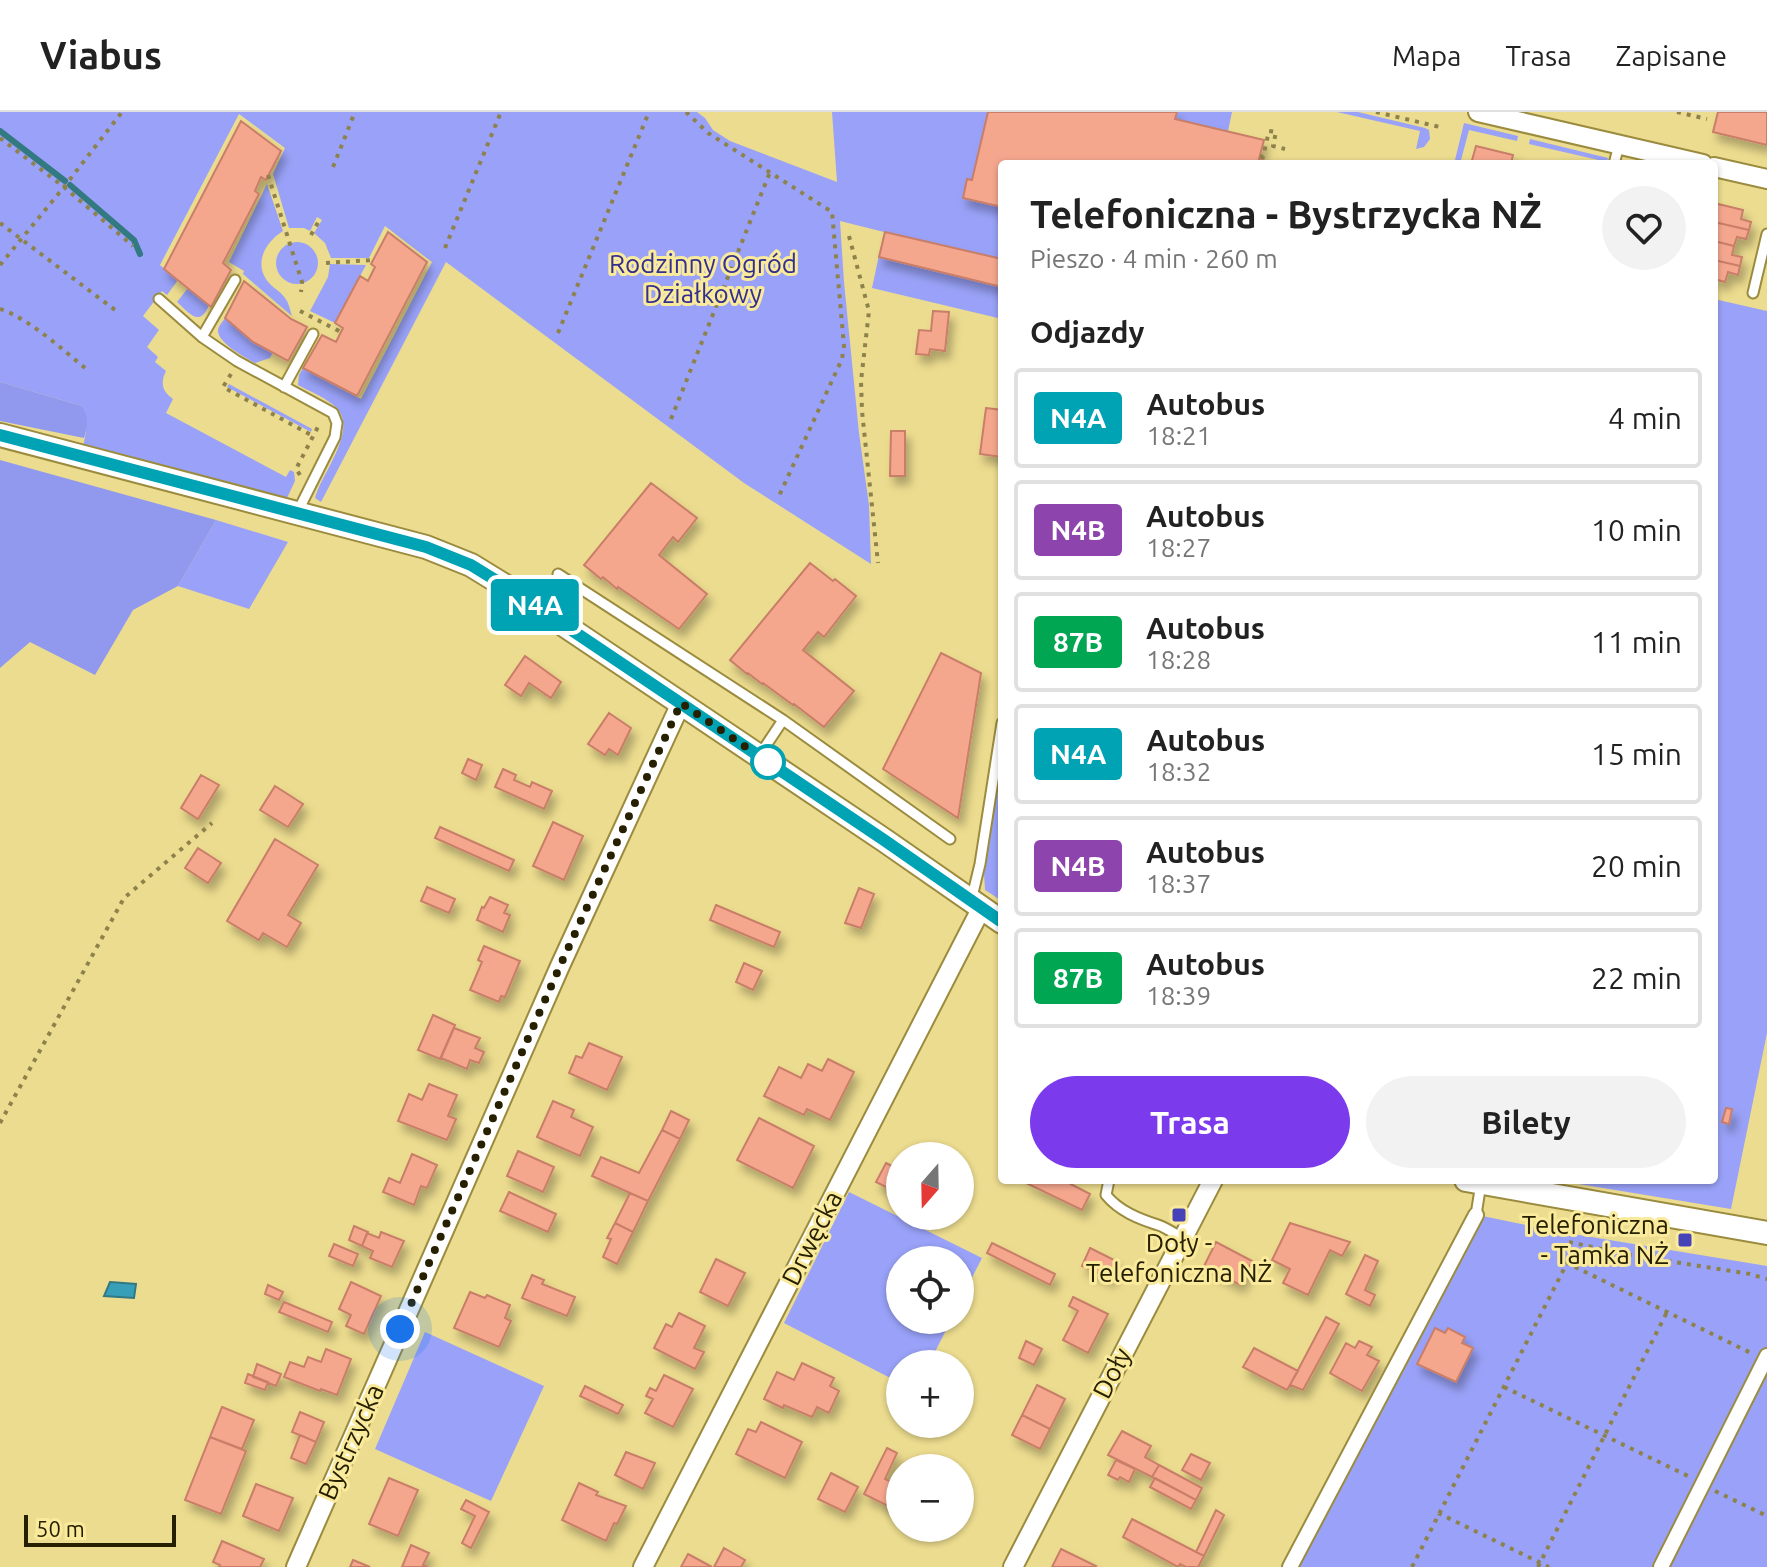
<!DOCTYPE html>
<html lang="pl">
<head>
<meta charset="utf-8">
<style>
	:root { --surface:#fff; --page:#f2f2f2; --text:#222; --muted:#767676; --line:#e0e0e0; --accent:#7c3aed }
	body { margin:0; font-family:Ubuntu,sans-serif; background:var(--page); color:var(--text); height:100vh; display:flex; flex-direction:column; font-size:30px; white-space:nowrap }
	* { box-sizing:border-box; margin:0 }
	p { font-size:26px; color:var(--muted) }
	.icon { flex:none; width:44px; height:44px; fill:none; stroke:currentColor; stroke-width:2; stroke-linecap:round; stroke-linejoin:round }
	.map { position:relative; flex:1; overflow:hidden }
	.drawer { position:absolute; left:998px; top:48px; width:720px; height:1024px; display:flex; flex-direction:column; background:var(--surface); border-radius:8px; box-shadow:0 2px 6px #0004 }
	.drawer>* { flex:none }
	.badge { padding:0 16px; border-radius:6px; font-size:28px; line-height:52px }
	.needle { width:52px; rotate:200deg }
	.tools { position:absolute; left:886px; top:1030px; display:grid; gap:16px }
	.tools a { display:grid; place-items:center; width:88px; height:88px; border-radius:50%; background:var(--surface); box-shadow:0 2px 6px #0004; font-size:40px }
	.scale { position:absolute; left:24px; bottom:20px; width:152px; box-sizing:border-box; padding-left:8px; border:4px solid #262000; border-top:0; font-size:22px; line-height:28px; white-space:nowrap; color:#262000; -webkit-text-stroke:6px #faea9b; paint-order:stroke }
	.you { position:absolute; width:40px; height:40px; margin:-20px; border:6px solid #fff; border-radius:50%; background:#1a73e8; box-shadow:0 0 0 12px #1a73e833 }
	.map>.badge { position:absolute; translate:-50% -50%; box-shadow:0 0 0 4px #fff }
	h2 { padding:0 32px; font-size:30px; line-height:72px }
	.round { display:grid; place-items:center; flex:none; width:84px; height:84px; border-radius:42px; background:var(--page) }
	.head { display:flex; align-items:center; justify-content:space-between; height:136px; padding:0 32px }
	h1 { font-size:38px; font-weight:600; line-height:60px }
	.button { display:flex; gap:16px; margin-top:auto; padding:16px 32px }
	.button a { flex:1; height:92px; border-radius:48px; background:var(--accent); color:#fff; font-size:32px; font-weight:600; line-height:92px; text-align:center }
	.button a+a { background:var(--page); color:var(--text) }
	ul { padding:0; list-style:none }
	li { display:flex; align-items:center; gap:24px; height:100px; margin:0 16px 12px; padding:0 16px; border:4px solid var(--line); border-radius:8px }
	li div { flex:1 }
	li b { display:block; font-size:30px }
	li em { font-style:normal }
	li .badge { min-width:88px; font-weight:700; text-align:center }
	header { display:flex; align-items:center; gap:48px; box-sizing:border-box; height:112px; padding:0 40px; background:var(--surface); border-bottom:2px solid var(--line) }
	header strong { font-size:38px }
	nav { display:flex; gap:44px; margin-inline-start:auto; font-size:28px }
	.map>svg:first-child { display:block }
	.green { fill:#99a2f8 }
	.forest { fill:#9099ee }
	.water { fill:#389fb9; stroke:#337982; stroke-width:2 }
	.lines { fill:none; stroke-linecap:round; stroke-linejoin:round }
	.stream { stroke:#337982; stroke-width:6 }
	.building { fill:#f5a78e; stroke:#c87e67; stroke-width:2; filter:url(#shadow) }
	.service-casing { stroke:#9b8b3e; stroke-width:13 }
	.pedestrian-casing { stroke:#9b8b3e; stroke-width:18 }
	.minor-casing { stroke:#9b8b3e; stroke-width:22 }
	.tertiary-casing { stroke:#9b8b3e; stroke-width:26 }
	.path { stroke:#8d824b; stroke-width:4; stroke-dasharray:4 6; stroke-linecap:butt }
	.service { stroke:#fff; stroke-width:9 }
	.pedestrian { stroke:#fff; stroke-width:14 }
	.minor { stroke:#fff; stroke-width:18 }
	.tertiary { stroke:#fff; stroke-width:22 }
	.line-casing { stroke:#fff; stroke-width:18 }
	.line { stroke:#00a3b4; stroke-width:12 }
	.walk { stroke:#262000; stroke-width:8; stroke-dasharray:0 14.4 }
	.stop-dot { fill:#fff; stroke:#00a3b4; stroke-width:4 }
	.poi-dot { fill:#4642b8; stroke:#faea9b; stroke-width:3 }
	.labels { text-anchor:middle; stroke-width:6; stroke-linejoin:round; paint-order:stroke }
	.park-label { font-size:26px; fill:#332f90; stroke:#faea9b }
	.poi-label { font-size:26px; fill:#262000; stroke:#faea9b; text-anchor:end }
	.street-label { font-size:26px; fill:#262000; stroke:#faea9b }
</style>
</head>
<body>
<header>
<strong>Viabus</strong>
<nav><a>Mapa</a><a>Trasa</a><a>Zapisane</a></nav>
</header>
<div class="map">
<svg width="1767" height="1455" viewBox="0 0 1767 1455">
	<defs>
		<filter id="shadow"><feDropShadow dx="4.5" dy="8" stdDeviation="4" flood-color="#0004"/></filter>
	</defs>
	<rect width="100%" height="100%" fill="#ecdc8f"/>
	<path class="green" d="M0,0H697L705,6L713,18L730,29L837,70L832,0H1232L1228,19L1264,28L1259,46L1266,49L1265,52H1002V207L872,176L884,120L840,109L844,170L859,321L869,393L871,452L744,371L446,150L321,390L315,386C321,361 363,313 332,292C322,284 309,279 298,273L299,263L303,256L361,287L432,150L385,114L369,146H331L325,131L314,121L322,108L317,105L310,119L304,116H289L273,62L285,36L239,2L160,153L178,168L167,183L162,179L143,204L159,218L147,235L158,245L155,250L166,259C160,271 162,279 173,287L166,301L286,365L290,358L294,360L295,369L287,386L83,336L86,319L82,294L0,270Z
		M1337,0H1358L1425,16L1429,18L1430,27L1424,35L1416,37L1420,19Z
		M1464,11L1518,24L1517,29L1469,18L1460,52H1454Z
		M1530,27L1608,46L1607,50L1529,32Z
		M267,72L283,119C264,131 252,154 271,173C275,177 281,180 285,186C289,191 290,198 292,204L243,162L244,159L229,150Z
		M276 151a21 21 0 1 1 42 0a21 21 0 1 1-42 0Z
		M330,152L366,153L335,211L310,199L328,165Z
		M188,176L209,193C200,216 189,201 177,190Z
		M1714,187L1767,199V921L1731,1097L1554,1068H1714Z
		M225,206L273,240L270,246L255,251C246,246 218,231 218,219C218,214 222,211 225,206Z
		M229,272L312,317L311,320L227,275Z
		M216,408L288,430L249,497L178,474Z
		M1002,644V789L985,778L984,761Z
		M849,1080L982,1146L960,1189V1148H900V1208H951L929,1252H900V1271L784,1211Z
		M1468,1101L1555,1119L1767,1154V1455H1281Z
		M425,1220L544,1274L491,1389L375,1337Z"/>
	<path class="forest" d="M0,270L82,294C88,304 88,314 84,326L0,309Z
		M0,348L216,408L178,474L133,498L95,563L30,530L0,556Z"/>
	<path class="water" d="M110,1170L136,1172L134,1186L104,1184Z"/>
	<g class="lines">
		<path class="stream" d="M0,19L65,69
			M70,73L134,128L140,142"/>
	</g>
	<path class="building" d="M988,0H1177L1175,7L1264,28L1259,47L1266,49L1265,52H1002V95L963,86L967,67L972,68Z
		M1718,0H1767V33L1713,20Z
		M241,9L281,39L266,68L261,65L255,79L259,82L223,151L231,158L211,195L164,157Z
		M1476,34L1513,43L1511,52H1471Z
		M1714,91L1743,98L1741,107L1751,110L1749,118L1714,110Z
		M1714,110L1749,118L1746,127L1737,125L1734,134L1714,129Z
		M388,120L427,150L357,284L303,256L322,223L336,230L343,216L335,211L360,164L368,169L375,155L371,152Z
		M885,120L1002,147V175L879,145Z
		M1714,129L1734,134L1732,143L1742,145L1740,154L1714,148Z
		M1714,148L1740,154L1738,163L1728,160L1725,170L1714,167Z
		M244,169L291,207L307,215L288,249L253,230L225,206Z
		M933,199L949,200L945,239L930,237L929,243L916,242L919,218L931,219Z
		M986,296L1002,298V345L980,342Z
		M891,319H905V364H890Z
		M651,371L697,406L678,430L673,425L659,443L707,482L679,517L618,475L617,477L603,465L601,467L584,453Z
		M810,451L833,469L835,467L856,484L824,525L818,520L803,538L854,579L824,615L794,592L793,593L763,571L762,572L748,561L747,562L730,548Z
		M941,541L981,561L958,706L883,657Z
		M525,544L561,570L551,586L529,571L521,584L505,573Z
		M609,601L631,616L618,643L609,637L605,643L588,632Z
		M468,647L482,653L476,668L462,661Z
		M503,657L516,663L514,668L530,675L532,670L552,679L544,697L495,675Z
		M201,663L219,673L198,707L181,696Z
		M275,674L303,692L288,715L260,698Z
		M553,710L583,724L564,768L533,754Z
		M440,715L514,748L509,759L435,726Z
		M275,727L318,753L288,803L301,811L287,835L263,821L259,828L227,809Z
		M198,736L221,751L208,771L185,756Z
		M427,775L455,787L449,801L421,789Z
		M859,776L874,782L861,816L845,811Z
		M490,785L508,793L504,801L510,803L503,820L477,808L482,795L484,796Z
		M716,793L780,820L774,835L710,808Z
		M484,834L520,849L505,885L501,884L499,890L470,878L482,850L478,848Z
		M744,851L762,859L753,878L736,870Z
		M433,903L455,913L440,947L418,938Z
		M454,916L480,926L475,936L484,940L479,951L470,948L467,957L441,946Z
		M589,931L622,945L607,978L569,961L576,944L582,946Z
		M828,947L854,960L830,1008L807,997L804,1003L764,984L779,955L801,966L808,952L822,959Z
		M429,972L457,983L448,1004L456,1007L447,1028L398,1009L409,982L422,988Z
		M553,989L574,998L571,1005L593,1015L580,1044L537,1025Z
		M1726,996L1732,997L1729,1012L1722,1010Z
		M671,999L689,1008L680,1027L662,1018Z
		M759,1006L814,1034L793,1076L737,1048Z
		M662,1018L680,1027L648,1089L592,1064L601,1045L639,1061Z
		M518,1039L554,1055L543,1080L507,1064Z
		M412,1042L437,1053L427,1076L421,1074L414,1093L383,1080L389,1066L400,1071Z
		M886,1051L900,1058V1082L876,1070Z
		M1063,1068L1090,1082L1082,1098L1022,1069Z
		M509,1080L556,1102L548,1120L500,1099Z
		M630,1081L648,1089L633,1120L615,1111Z
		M615,1111L633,1120L617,1152L603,1145L611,1127L607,1126Z
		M1290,1111L1350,1130L1342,1144L1330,1138L1308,1183L1283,1171L1290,1157L1272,1148Z
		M354,1114L368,1120L362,1134L349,1128Z
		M381,1120L404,1129L392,1155L370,1146L373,1139L362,1134L367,1121L379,1126Z
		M1216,1130L1252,1149L1240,1173L1204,1154Z
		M992,1131L1055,1162L1050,1173L987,1141Z
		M334,1132L358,1142L353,1154L329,1144Z
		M1090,1136L1118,1150L1110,1167L1082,1154Z
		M1365,1143L1378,1149L1365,1178L1375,1183L1370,1194L1346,1182Z
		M716,1147L745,1161L728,1194L700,1180Z
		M532,1163L544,1168L542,1172L575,1185L567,1204L522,1186Z
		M351,1170L381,1184L364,1222L346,1214L351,1203L339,1197Z
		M268,1173L283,1180L279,1188L265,1182Z
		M470,1180L485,1186L487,1183L510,1193L505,1206L511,1209L499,1235L454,1216Z
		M1073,1185L1108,1202L1088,1241L1063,1228L1078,1199L1069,1194Z
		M284,1190L332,1210L328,1220L279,1200Z
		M679,1201L705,1214L694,1236L704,1240L695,1257L654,1236L666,1212L672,1215Z
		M1326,1205L1339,1212L1303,1278L1290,1273Z
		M1435,1216L1445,1221L1448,1216L1465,1225L1462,1231L1473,1236L1456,1270L1417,1252Z
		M1026,1229L1042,1237L1034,1253L1019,1246Z
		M1359,1229L1372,1235L1367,1243L1379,1249L1362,1279L1330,1261L1346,1231L1355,1236Z
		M1254,1236L1298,1259L1287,1278L1243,1255Z
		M326,1237L351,1247L337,1283L321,1277L320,1279L284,1265L290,1250L304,1255L308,1245L321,1250Z
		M802,1251L834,1266L830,1274L839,1279L829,1301L817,1295L812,1305L784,1293L783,1296L764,1287L777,1260L794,1268Z
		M257,1252L281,1262L276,1274L253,1265Z
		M248,1262L268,1270L265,1278L245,1271Z
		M664,1263L693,1277L673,1315L645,1301L653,1287L646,1284L650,1276L656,1279Z
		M1037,1273L1065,1287L1050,1317L1022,1303Z
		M585,1274L623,1293L618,1302L580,1284Z
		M222,1295L254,1308L242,1337L210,1325Z
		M300,1300L324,1310L316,1330L292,1320Z
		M1022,1303L1050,1317L1040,1337L1012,1323Z
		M761,1310L802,1330L785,1366L736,1342L748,1317L756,1320Z
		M1122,1319L1151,1334L1145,1345L1159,1353L1152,1365L1108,1343Z
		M300,1323L316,1330L306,1352L291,1346Z
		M210,1325L246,1339L221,1402L185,1388Z
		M887,1336L897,1341L885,1367L900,1374V1400L864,1382Z
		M626,1340L655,1351L643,1377L615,1363Z
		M1191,1342L1210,1351L1201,1368L1182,1358Z
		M1116,1348L1135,1357L1129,1370L1120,1365L1118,1368L1108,1363Z
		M1159,1353L1202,1376L1196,1388L1152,1365Z
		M831,1361L858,1375L845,1400L818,1387Z
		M389,1366L418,1378L398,1424L369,1412Z
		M1155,1366L1196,1388L1191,1397L1150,1375Z
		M579,1371L598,1380L596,1383L626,1394L617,1412L614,1411L606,1429L562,1408Z
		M256,1372L293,1386L279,1419L243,1404Z
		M466,1388L489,1400L471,1436L462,1431L475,1404L461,1397Z
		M1216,1398L1224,1403L1204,1444L1196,1440Z
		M1132,1407L1204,1444L1198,1455H1186L1180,1452L1178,1455L1123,1425Z
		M222,1429L264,1447L260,1455H219L220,1453L213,1450Z
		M411,1433L429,1441L423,1453L428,1455H402Z
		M724,1436L745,1448L741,1455H714Z
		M1061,1437L1096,1454L1095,1455H1052Z
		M688,1442L712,1455H681Z
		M353,1448L370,1455H350Z"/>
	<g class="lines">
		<defs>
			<path id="service" d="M1614,52L1619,33
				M1753,181L1767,122
				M159,187L202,225L237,249L333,301L337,311L335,325L297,401
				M202,225L235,168
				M284,275L313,222
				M558,462L783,608
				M759,644L783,608L950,727
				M971,789L980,752L1002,611
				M1109,1068L1106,1083C1119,1099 1139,1107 1158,1113C1167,1116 1175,1122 1182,1126
				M1476,1103L1481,1071"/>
			<path id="pedestrian" d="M1290,1455L1476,1103
				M1661,1455L1767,1244"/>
			<path id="minor" d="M1478,0L1703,52
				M1714,55L1767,67
				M296,1455L560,854L681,591
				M643,1455L981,797
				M1013,1455L1213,1068"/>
			<path id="tertiary" d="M0,323L426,435L471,453L515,480L884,728L1002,810
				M1466,1068L1767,1121"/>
		</defs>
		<use href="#service" class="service-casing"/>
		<use href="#pedestrian" class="pedestrian-casing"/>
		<use href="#minor" class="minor-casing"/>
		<use href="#tertiary" class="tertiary-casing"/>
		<path class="path" d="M686,0L708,21L832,100L844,234L842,247L779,384
			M1376,0L1444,16
			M1677,0L1707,7
			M0,26L64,75L133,134
			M1260,44L1263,45L1269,19L1276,20L1273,34L1285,37
			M333,55L355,0
			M268,63L302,170L301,180
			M0,111L119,201
			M311,123L320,107
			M849,124L869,199L861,269L862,299L878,451
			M445,136L501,0
			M326,151L373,148
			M0,153L64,75L122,0
			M0,197C28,206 62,237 85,256
			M300,199L341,220
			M558,221L649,0
			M231,262L223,275L313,324
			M671,307L770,60
			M300,363L296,357L320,311
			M0,1011L124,786L212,711
			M1569,1130L1630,1143L1750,1162L1767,1167
			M1504,1275L1690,1365
			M1715,1379L1767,1404
			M1438,1401L1549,1455
			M1412,1455L1567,1151L1751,1241
			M1538,1455L1667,1200"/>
		<use href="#service" class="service"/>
		<use href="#pedestrian" class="pedestrian"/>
		<use href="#minor" class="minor"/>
		<use href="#tertiary" class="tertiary"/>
	</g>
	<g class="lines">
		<defs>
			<path id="line" d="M0,323L426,435L471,453L515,480L884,728L1002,810"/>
		</defs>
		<use href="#line" class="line-casing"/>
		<use href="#line" class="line"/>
		<path class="walk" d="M400,1217L560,854L681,591L768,650"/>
	</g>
	<circle class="stop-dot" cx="768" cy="650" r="16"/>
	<g class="poi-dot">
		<rect x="1171" y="1095" width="16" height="16" rx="4"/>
		<rect x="1677" y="1120" width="16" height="16" rx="4"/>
	</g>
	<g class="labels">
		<g class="park-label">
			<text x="703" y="161">Rodzinny Ogród<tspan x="703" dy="30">Działkowy</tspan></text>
		</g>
		<g class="poi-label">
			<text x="1669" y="1122">Telefoniczna<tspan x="1669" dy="30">- Tamka NŻ</tspan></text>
			<text x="1179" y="1140" text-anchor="middle">Doły -<tspan x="1179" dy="30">Telefoniczna NŻ</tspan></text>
		</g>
		<g class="street-label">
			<text transform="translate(812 1126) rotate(-63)" y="9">Drwęcka</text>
			<text transform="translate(1112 1261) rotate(-63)" y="9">Doły</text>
			<text transform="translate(351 1330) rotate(-66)" y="9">Bystrzycka</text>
		</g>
	</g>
</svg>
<div class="tools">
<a><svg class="needle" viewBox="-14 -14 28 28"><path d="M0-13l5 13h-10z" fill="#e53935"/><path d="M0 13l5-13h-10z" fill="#767676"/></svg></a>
<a><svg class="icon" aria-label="locate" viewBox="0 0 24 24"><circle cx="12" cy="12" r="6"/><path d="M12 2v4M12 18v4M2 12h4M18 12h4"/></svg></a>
<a>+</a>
<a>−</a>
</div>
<div class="scale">50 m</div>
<div class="you" style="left:400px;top:1217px"></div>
<b class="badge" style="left:535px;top:493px;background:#00a3b4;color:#fff">N4A</b>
<section class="drawer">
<div class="head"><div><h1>Telefoniczna - Bystrzycka NŻ</h1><p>Pieszo · 4 min · 260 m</p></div><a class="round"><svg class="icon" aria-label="heart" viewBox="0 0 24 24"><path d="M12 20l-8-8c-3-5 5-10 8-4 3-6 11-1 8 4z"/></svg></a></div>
<h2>Odjazdy</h2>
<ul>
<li><span class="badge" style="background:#00a3b4;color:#fff">N4A</span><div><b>Autobus</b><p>18:21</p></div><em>4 min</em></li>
<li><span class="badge" style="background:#8e44ad;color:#fff">N4B</span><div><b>Autobus</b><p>18:27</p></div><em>10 min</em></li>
<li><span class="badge" style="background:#00a651;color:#fff">87B</span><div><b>Autobus</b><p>18:28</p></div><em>11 min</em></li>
<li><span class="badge" style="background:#00a3b4;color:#fff">N4A</span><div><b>Autobus</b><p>18:32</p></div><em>15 min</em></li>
<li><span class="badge" style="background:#8e44ad;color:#fff">N4B</span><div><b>Autobus</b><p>18:37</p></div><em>20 min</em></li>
<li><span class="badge" style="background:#00a651;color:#fff">87B</span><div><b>Autobus</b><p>18:39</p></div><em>22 min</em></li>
</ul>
<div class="button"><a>Trasa</a><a>Bilety</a></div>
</section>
</div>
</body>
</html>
